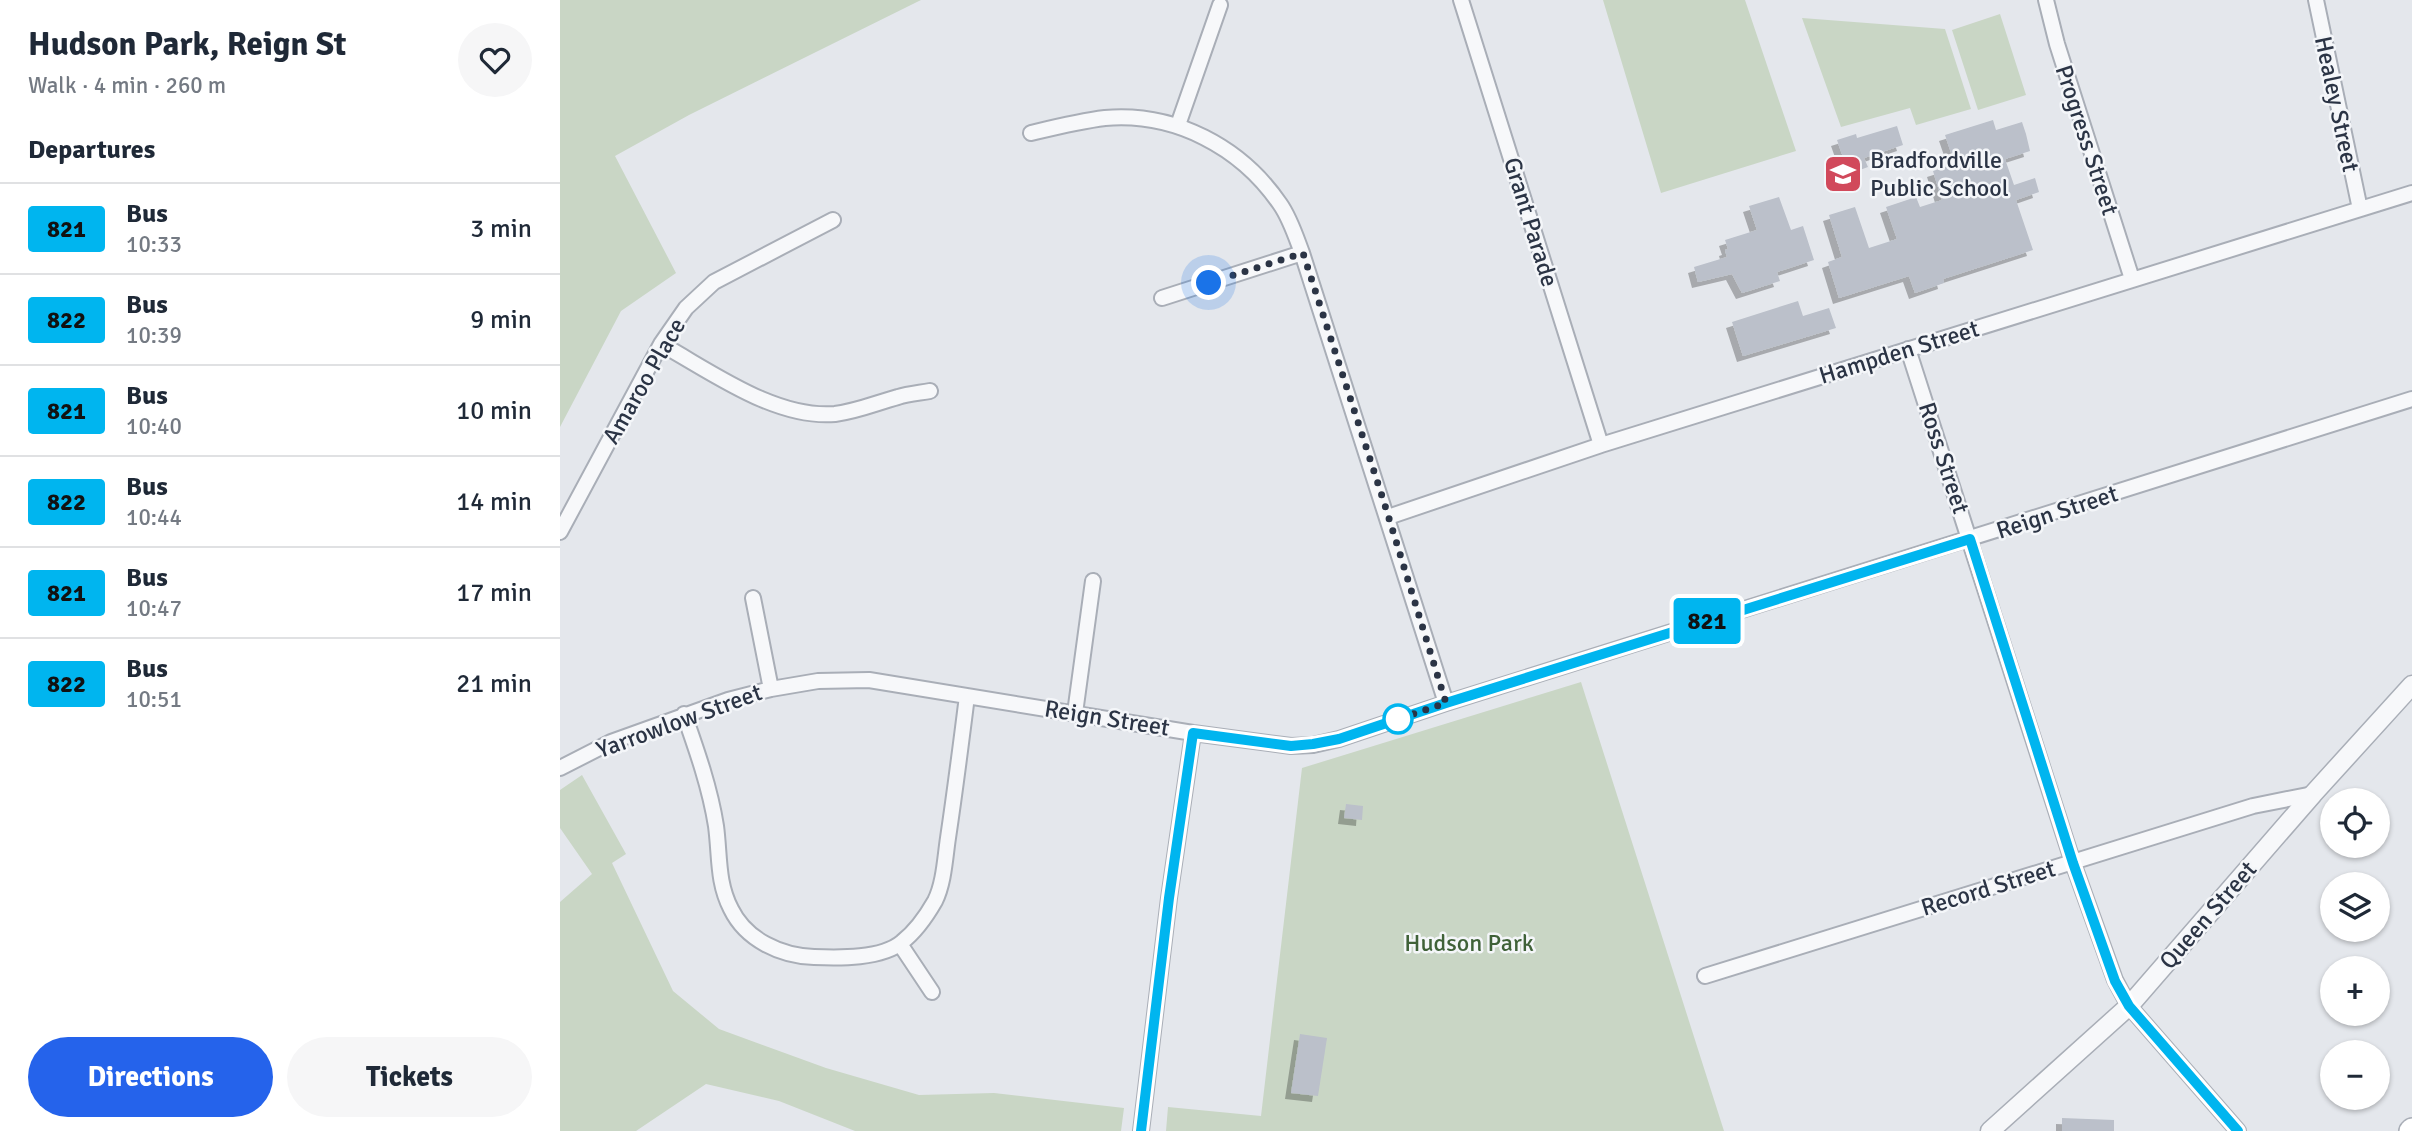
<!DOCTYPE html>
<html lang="en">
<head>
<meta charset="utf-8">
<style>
	:root { --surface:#fff; --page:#f6f6f7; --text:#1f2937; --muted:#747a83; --line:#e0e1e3; --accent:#2563eb }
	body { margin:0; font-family:Signika,sans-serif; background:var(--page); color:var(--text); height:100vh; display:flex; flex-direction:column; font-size:26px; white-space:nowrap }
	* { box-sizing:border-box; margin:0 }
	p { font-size:23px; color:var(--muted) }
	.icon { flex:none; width:38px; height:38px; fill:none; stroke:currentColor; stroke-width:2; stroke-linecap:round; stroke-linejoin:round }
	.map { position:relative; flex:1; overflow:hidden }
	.drawer { display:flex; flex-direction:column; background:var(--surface); width:560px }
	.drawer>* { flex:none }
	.badge { padding:0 14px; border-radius:5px; font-size:24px; line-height:46px }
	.fabs { position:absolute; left:1760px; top:788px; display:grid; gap:14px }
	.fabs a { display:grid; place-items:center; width:70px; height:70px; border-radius:50%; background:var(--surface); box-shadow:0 2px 5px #0004; font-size:35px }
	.you { position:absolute; width:35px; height:35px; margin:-18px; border:5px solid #fff; border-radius:50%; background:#1a73e8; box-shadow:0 0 0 10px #1a73e833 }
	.map>.badge { position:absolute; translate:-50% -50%; box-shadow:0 0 0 4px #fff }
	h2 { padding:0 28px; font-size:26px; line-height:63px }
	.round { display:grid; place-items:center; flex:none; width:74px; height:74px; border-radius:37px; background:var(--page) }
	.head { display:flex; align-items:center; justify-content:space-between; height:119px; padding:0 28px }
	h1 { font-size:33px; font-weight:800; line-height:52px }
	.button { display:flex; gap:14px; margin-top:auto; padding:14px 28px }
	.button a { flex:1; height:80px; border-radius:42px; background:var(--accent); color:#fff; font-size:28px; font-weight:800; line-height:80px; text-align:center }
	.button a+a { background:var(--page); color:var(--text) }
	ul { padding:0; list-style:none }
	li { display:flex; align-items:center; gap:21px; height:91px; padding:0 28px; border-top:2px solid var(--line) }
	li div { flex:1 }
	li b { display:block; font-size:26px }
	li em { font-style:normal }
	li .badge { min-width:77px; font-weight:700; text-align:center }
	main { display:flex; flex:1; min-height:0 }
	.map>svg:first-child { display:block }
	.green { fill:#c9d6c5 }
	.building { fill:#bbc0ca; filter:url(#shadow) }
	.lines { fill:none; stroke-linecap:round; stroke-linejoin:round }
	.minor-casing { stroke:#a9aeb7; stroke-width:18 }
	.tertiary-casing { stroke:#a9aeb7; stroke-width:21 }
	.secondary-casing { stroke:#a9aeb7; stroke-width:24 }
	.minor { stroke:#f7f8fa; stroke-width:14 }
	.tertiary { stroke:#f7f8fa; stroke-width:18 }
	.secondary { stroke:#fff; stroke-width:21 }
	.line-casing { stroke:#fff; stroke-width:16 }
	.line { stroke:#00b5ef; stroke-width:10 }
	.walk { stroke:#2b3445; stroke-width:7; stroke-dasharray:0 12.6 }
	.stop-dot { fill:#fff; stroke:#00b5ef; stroke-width:3.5 }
	.labels { text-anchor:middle; stroke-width:5; stroke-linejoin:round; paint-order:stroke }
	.street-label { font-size:24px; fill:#2b3445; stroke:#f4f6f9 }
	.poi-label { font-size:24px; fill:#2b3445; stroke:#f4f6f9; text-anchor:start }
	.park-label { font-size:24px; fill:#3f6138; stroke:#f4f6f9 }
</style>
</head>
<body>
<main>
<section class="drawer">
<div class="head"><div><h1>Hudson Park, Reign St</h1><p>Walk · 4 min · 260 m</p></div><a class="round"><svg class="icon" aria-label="heart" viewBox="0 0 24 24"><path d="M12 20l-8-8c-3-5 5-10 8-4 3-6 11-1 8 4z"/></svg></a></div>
<h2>Departures</h2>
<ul>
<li><span class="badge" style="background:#00b5ef;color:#111">821</span><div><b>Bus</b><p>10:33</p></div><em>3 min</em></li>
<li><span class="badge" style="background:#00b5ef;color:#111">822</span><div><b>Bus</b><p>10:39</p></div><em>9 min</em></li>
<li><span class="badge" style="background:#00b5ef;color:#111">821</span><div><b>Bus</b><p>10:40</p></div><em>10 min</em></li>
<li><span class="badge" style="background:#00b5ef;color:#111">822</span><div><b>Bus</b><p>10:44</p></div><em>14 min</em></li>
<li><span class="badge" style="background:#00b5ef;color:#111">821</span><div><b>Bus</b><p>10:47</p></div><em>17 min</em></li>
<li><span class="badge" style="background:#00b5ef;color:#111">822</span><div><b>Bus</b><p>10:51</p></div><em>21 min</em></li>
</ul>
<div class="button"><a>Directions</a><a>Tickets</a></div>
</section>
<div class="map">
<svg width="1852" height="1131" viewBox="0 0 1852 1131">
	<defs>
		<filter id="shadow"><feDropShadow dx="-6" dy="6" stdDeviation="0" flood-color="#0004"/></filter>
	</defs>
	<rect width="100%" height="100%" fill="#e4e7ec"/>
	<path class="green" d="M0,0H361L129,115L55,156L116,273L61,311L0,427Z
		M1043,0H1185L1236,151L1101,193Z
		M1440,14L1466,95L1418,110L1392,30Z
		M1242,18L1385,29L1411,109L1356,125L1350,108L1281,127Z
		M1021,682L1164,1131H606L608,1107L701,1116L742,768Z
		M22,775L66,854L52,863L113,991L159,1029L266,1068L359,1095L434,1093L564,1108L561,1131H295L219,1101L146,1084L76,1131H0V902L32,874L0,828V790Z"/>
	<path class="building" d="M1433,120L1436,130L1462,122L1466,134L1470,151L1445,159L1454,185L1475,178L1479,192L1456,200L1473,250L1383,279L1384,283L1355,293L1349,276L1279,298L1268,262L1282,257L1269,215L1295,207L1309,248L1337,239L1326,207L1356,197L1360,207L1382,200L1373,171L1395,164L1385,135Z
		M1337,126L1343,145L1304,158L1308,167L1289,174L1277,140L1296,134L1297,138Z
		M1219,197L1231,230L1243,226L1254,260L1217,272L1220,281L1182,293L1172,274L1138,282L1134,267L1167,257L1165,250L1168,249L1165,240L1197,230L1189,206Z
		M1238,301L1243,316L1269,308L1276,328L1183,356L1172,322Z
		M786,804L803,806L802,820L784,818Z
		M740,1034L767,1038L758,1096L731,1093Z
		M1502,1118L1554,1120V1131H1502Z"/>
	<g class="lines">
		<defs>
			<path id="minor" d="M901,0L1041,445
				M1486,0L1497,44L1572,279
				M1756,0L1800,209
				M618,125L660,5
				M471,133C496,127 520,121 545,118C615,112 681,147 720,204C730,218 736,237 742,253L886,703
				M602,298L742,253
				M101,344C152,372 215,419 275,414C298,411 316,403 338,397C348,394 359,393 370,391
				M1348,349L1513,863L1555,980L1569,1006L1678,1131
				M828,517L1041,445L1852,193
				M0,532L101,344L126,308L154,282L273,220
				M193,598L211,689
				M515,713L533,581
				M124,714C137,751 150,788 156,826C160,856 157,882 171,909C186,940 221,956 254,957C279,958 322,959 342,942C355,932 367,915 375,901C384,883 385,858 388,838C395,791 401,744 407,696
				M0,768L51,742L168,700L211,689L258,681L309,680L633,733L731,746L753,745L779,739L886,703L1852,399
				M340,944L372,992
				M1145,976L1693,806L1753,794
				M581,1131L609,898L633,733"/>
			<path id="tertiary" d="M1430,1131L1569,1006L1753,794L1852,685"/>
			<path id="secondary" d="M1850,1131L1852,1129"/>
		</defs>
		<use href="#minor" class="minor-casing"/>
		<use href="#tertiary" class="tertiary-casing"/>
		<use href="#secondary" class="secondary-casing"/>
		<use href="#minor" class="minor"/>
		<use href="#tertiary" class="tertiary"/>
		<use href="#secondary" class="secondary"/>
	</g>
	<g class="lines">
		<defs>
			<path id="line" d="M581,1131L609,898L633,733L731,746L753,744L779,739L886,703L1410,539L1513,863L1555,981L1569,1006L1678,1131"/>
		</defs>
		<use href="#line" class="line-casing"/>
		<use href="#line" class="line"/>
		<path class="walk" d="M649,283L743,253L823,499L886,703L838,719"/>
	</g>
	<defs>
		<symbol id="school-square" viewBox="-11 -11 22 22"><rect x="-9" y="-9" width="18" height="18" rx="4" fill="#d1495b" stroke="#f4f6f9"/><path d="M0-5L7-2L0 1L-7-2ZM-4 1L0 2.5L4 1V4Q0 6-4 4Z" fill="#fff"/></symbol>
	</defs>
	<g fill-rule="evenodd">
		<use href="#school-square" x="1261" y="152" width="44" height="44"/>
	</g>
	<circle class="stop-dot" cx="838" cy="719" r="14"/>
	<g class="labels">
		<g class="street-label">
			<text transform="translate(1777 104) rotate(78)" y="8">Healey Street</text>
			<text transform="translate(1527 140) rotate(72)" y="8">Progress Street</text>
			<text transform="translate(971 222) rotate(73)" y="8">Grant Parade</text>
			<text transform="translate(1339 352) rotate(-17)" y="8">Hampden Street</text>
			<text transform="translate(84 381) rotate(-60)" y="8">Amaroo Place</text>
			<text transform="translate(1384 458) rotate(72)" y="8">Ross Street</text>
			<text transform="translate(1497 512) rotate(-18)" y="8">Reign Street</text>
			<text transform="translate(547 718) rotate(9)" y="8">Reign Street</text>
			<text transform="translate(119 721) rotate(-20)" y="8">Yarrowlow Street</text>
			<text transform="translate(1428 888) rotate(-17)" y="8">Record Street</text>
			<text transform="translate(1648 915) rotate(-49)" y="8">Queen Street</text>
		</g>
		<g class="poi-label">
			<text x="1310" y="168">Bradfordville<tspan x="1310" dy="28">Public School</tspan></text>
		</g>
		<g class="park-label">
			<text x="909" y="951">Hudson Park</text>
		</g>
	</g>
</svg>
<div class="fabs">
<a><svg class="icon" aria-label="locate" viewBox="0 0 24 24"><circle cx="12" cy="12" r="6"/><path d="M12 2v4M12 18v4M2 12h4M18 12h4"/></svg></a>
<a><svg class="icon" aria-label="layers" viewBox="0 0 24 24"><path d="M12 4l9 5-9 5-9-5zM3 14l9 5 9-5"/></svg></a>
<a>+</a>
<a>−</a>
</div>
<div class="you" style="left:649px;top:283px"></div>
<b class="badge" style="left:1147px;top:621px;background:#00b5ef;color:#111">821</b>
</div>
</main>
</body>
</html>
